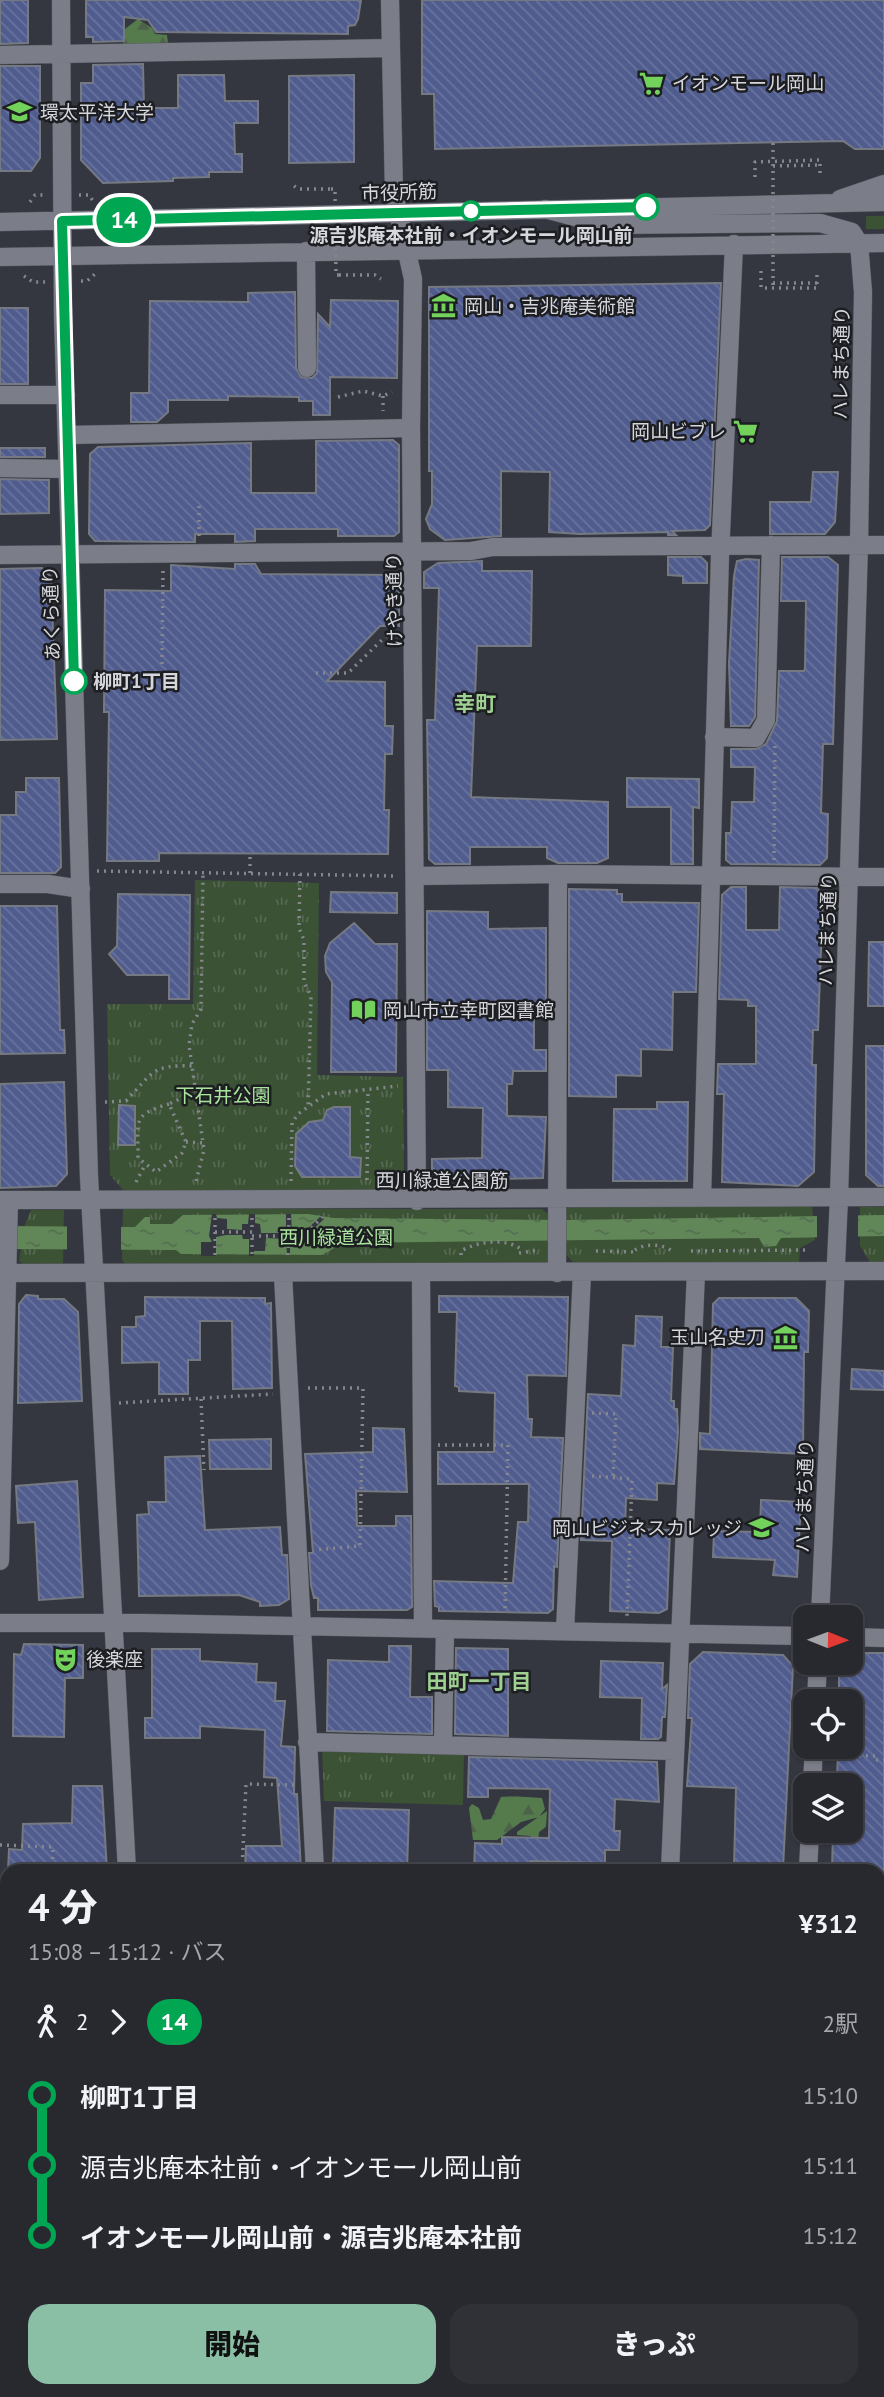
<!DOCTYPE html>
<html lang="ja">
<head>
<meta charset="utf-8">
<style>
	:root { --surface:#27292f; --page:#2f3137; --text:#f1f3f6; --muted:#a4a6aa; --line:#43454b; --accent:#8abfa5 }
	body { margin:0; font-family:"PT Sans","Noto Sans JP",sans-serif; background:var(--page); color:var(--text); height:100vh; display:flex; flex-direction:column; font-size:26px; white-space:nowrap }
	* { box-sizing:border-box; margin:0 }
	p { font-size:23px; color:var(--muted) }
	.icon { flex:none; width:38px; height:38px; fill:none; stroke:currentColor; stroke-width:2; stroke-linecap:round; stroke-linejoin:round }
	.map { position:relative; flex:1; overflow:hidden }
	.details { position:absolute; left:0px; top:1864px; width:886px; height:534px; display:flex; flex-direction:column; background:var(--surface); border-radius:21px 21px 0 0; box-shadow:0 2px 5px #0004,0 0 0 2px var(--line) }
	.details>* { flex:none }
	.badge { padding:0 14px; border-radius:23px; font-size:24px; line-height:46px }
	.needle { width:46px; rotate:91deg }
	.controls { position:absolute; left:793px; top:1605px; display:grid; gap:14px }
	.controls a { display:grid; place-items:center; width:70px; height:70px; border-radius:14px; background:var(--surface); box-shadow:0 2px 5px #0004,0 0 0 2px var(--line); font-size:35px }
	.map>.badge { position:absolute; translate:-50% -50%; box-shadow:0 0 0 4px #fff }
	.legs { display:flex; align-items:center; gap:10px; height:77px; padding:0 28px; font-size:23px }
	.legs p { margin-inline-start:auto }
	.headline { display:flex; align-items:center; justify-content:space-between; height:119px; padding:0 28px }
	h1 { font-size:38px; font-weight:800; line-height:52px }
	.button { display:flex; gap:14px; margin-top:auto; padding:14px 28px }
	.button a { flex:1; height:80px; border-radius:21px; background:var(--accent); color:#111; font-size:28px; font-weight:800; line-height:80px; text-align:center }
	.button a+a { background:var(--page); color:var(--text) }
	ul { padding:0 28px; list-style:none }
	li { display:flex; align-items:center; gap:24px; height:70px; font-size:26px }
	li i { display:grid; place-items:center; width:10px; height:100%; margin:0 9px; background:currentColor }
	li i::after { content:''; width:18px; height:18px; margin:-9px; border:5px solid; border-radius:50%; background:var(--surface) }
	li p { margin-inline-start:auto }
	li:first-child i { background:linear-gradient(#0000 50%,currentColor 0) }
	li:last-child i { background:linear-gradient(currentColor 50%,#0000 0) }
	.map>svg:first-child { display:block }
	.grass { fill:url(#grass-tufts) }
	.forest { fill:url(#forest-firs) }
	.water { fill:url(#water-ripples) }
	.pier { fill:#34373f }
	.building { fill:url(#building-back-hatch); stroke:#757982; stroke-width:2 }
	.lines { fill:none; stroke-linecap:round; stroke-linejoin:round }
	.minor-tunnel { stroke:#4c4f57; stroke-width:18; stroke-dasharray:18 9; stroke-linecap:butt }
	.minor-casing { stroke:#54565d; stroke-width:19 }
	.highway-casing { stroke:#54565d; stroke-width:23 }
	.path { stroke:#85878e; stroke-width:3.5; stroke-dasharray:2 5; stroke-linecap:butt }
	.minor { stroke:#7b7e88; stroke-width:18 }
	.highway { stroke:#8a9ff2; stroke-width:21 }
	.tram { stroke:#c0c2c8; stroke-width:2 }
	.path-bridge { stroke:#85878e; stroke-width:3.5; stroke-dasharray:2 5; stroke-linecap:butt }
	.line-1-casing { stroke:#fff; stroke-width:16 }
	.line-1 { stroke:#00a651; stroke-width:10 }
	.stop-1-dot { fill:#fff; stroke:#00a651; stroke-width:3.5 }
	.labels { text-anchor:middle; stroke-width:5; stroke-linejoin:round; paint-order:stroke }
	.poi-label { font-size:19px; fill:#d5d7dd; stroke:#1d1e22; text-anchor:start }
	.street-label { font-size:19px; fill:#d5d7dd; stroke:#1d1e22 }
	.stop-label { font-size:19px; font-weight:bold; fill:#d5d7dd; stroke:#1d1e22 }
	.park-label { font-size:19px; fill:#aae39d; stroke:#1d1e22 }
	.neighbourhood-label { font-size:21px; font-weight:bold; fill:#9ed092; stroke:#1d1e22 }
</style>
</head>
<body>
<div class="map">
<svg width="884" height="2397" viewBox="0 0 884 2397">
	<defs>
		<pattern id="grass-tufts" width="24" height="20" patternUnits="userSpaceOnUse" patternTransform="scale(1.75)"><rect width="24" height="20" fill="#3b5235"/><path d="M3 7l-1-3M5 7V3M7 7l1-3M15 17l-1-3M17 17v-4M19 17l1-3" fill="none" stroke="#566a52"/></pattern>
		<pattern id="forest-firs" width="22" height="20" patternUnits="userSpaceOnUse" patternTransform="scale(1.75)"><rect width="22" height="20" fill="#557b4d"/><path d="M5 1l3.5 6h-7zM16 11l3.5 6h-7z" fill="#4d6349"/></pattern>
		<pattern id="water-ripples" width="26" height="14" patternUnits="userSpaceOnUse" patternTransform="scale(1.75)"><rect width="26" height="14" fill="#618758"/><path d="M2 4q2-2 4 0t4 0M15 11q2-2 4 0t4 0" fill="none" stroke="#556e50"/></pattern>
		<pattern id="building-back-hatch" width="6" height="6" patternUnits="userSpaceOnUse" patternTransform="scale(1.75)"><rect width="6" height="6" fill="#505c8e"/><path d="M-1 5l2 2M0 0l6 6M5-1l2 2" fill="none" stroke="#68739d"/></pattern>
	</defs>
	<rect width="100%" height="100%" fill="#34373f"/>
	<path class="grass" d="M866,216H884V229H866Z
		M195,880L319,883L317,1075L403,1077L404,1179L397,1192L124,1191L110,1175L107,1004H193Z
		M812,1205L815,1240L800,1248L799,1262L574,1263L563,1251L565,1210L570,1207Z
		M860,1207H884V1262H870L860,1246Z
		M123,1209H542L549,1215V1260L546,1264L125,1265L122,1259Z
		M31,1210H64L63,1265H25L19,1261L24,1227Z
		M322,1748L464,1751L463,1805L324,1801Z"/>
	<path class="forest" d="M138,19L152,28L155,34L167,35L168,44H123L125,29Z
		M510,1796L542,1798L545,1809L539,1817L521,1822L497,1840H473L469,1808L472,1804L479,1808L483,1820L491,1819L501,1797Z
		M547,1811L546,1827L539,1832L537,1853H531V1836L517,1835V1832Z"/>
	<path class="water" d="M308,1214L334,1218L564,1220L884,1215V1236L781,1238L776,1246L764,1247L759,1238L343,1243L322,1255L181,1254L176,1250L0,1249V1226L135,1227L145,1217H150V1224H172L183,1215Z"/>
	<path class="pier" d="M212,1214H216L217,1218L227,1219V1229L242,1230V1224H248L249,1214H255V1223L260,1224L261,1233H286V1214H291L292,1233H303L321,1216L324,1219L305,1237L299,1238V1247H290V1255H287L286,1239L266,1238L265,1251H254V1256H249V1239H243L242,1235H226L216,1237V1256H201V1242H212L209,1236Z
		M817,1214H858V1239H817Z
		M67,1224H121V1252L67,1251Z"/>
	<path class="building" d="M0,0H28V43L0,44Z
		M86,0H361L358,19L355,25L348,26V34L156,32L148,20L124,17V41L93,42V37H86Z
		M422,0H884V149H855L843,141L435,149L434,94H422Z
		M143,64L144,108H178V75H224L225,101H258V123H234L235,154H242V172H209V177L173,178V181L103,183L81,160V83H93V65Z
		M0,66H40V158L31,171H0Z
		M354,75V162L289,163V76Z
		M721,283L710,525L705,530L672,531L676,535H668V532L580,534L549,532L550,472L501,471V536L445,540L430,529L426,519L432,504V471H429V287Z
		M295,292L296,368L301,377L312,378L317,373L318,314L330,327L331,300L398,301L397,378L330,377V415H313V401H299V397L228,396V400H168V412L157,422H131V393H149L150,301L248,302V293Z
		M0,308H28V384H0Z
		M393,440L399,445V532L394,536H338V529H255V541L235,542V534H195V542H171L95,541L89,534L90,454L98,447L251,443V493H316V441Z
		M0,448H45V457H0Z
		M813,472H838L835,522L825,534H770V502H811Z
		M0,479L49,480V513L0,514Z
		M668,557H701L707,563V583H683V576L668,575Z
		M782,557H828L838,565L833,744H823L821,813L828,814L827,858L820,865L731,864L726,860V833H731L732,802H754L755,767H731V749H756L766,744L777,721L779,671H804L805,668L806,601H781Z
		M746,559L759,560L755,717L749,726H731L729,663L734,576L737,561Z
		M482,561V571H532L531,646H477L471,797L608,802V858L597,863H558L547,858V847H470V864H435L429,859L427,720H435L439,588H424V572L438,563Z
		M235,564H255L261,574L399,575V626H380L327,681L385,682V726H393L392,754H385L384,810H389L388,854L159,853V861H107L109,712H104L105,590L171,591V565L235,569Z
		M42,568L51,577L57,739L0,740V569Z
		M26,778H59L61,867L55,873H0V815H16V792H26Z
		M627,778L699,779V808L693,807V864H671V807H627Z
		M731,887H746V930H779L780,887L817,888L823,895L818,1030H813L812,1065H816L814,1172L798,1186L722,1182L724,1094H717L718,1064H756V1006H748V1000L719,999L722,895Z
		M569,889L617,890V894H622V902L699,903L696,992H673L672,1050L641,1049V1076L616,1075V1097L569,1096Z
		M331,892L397,893V913L330,912Z
		M118,894L190,895L189,999H169V975H127L109,954L117,946Z
		M0,906H57L60,1030H64L65,1053L0,1054Z
		M427,911L488,912V929L546,928V1014H534V1050H546V1071H513L512,1084H507V1116L546,1117L543,1178L432,1180V1159L482,1158L483,1108L448,1107V1070H427Z
		M354,923L375,944H397L396,1072H331L332,982L326,972L325,956L330,943Z
		M869,942H884V1006H868Z
		M866,1046H884V1186H878L866,1175Z
		M64,1082L67,1174L56,1186L0,1188V1084Z
		M657,1102H688L687,1181H613L614,1109H657Z
		M119,1105L135,1106V1145H118Z
		M334,1107H350V1157L361,1158L360,1177H302L295,1166L296,1134L309,1122L323,1120L327,1110Z
		M26,1295L38,1296V1299H64L78,1312L82,1401L18,1403L19,1304Z
		M439,1296L568,1297L566,1376L527,1375L528,1419H532L531,1437L563,1438L557,1567L554,1566L553,1609L548,1613L439,1611V1607L435,1606L434,1581L513,1583L518,1522H528L529,1484H438V1452H494L495,1393L459,1391V1387L455,1386L457,1312H439Z
		M145,1297L265,1298V1304L271,1303L272,1388L233,1389L232,1321H200V1360H188V1394H159V1362L122,1363V1327H136V1317L145,1316Z
		M719,1298H796L809,1311L808,1352H804L803,1454L700,1449V1433L710,1434L713,1304Z
		M636,1316L662,1317L661,1347H673L671,1401H674V1409H677L678,1432L674,1484L657,1483V1500L626,1498L625,1529L670,1530L667,1609L659,1613L610,1611L612,1541L581,1540L588,1394L621,1396L623,1345L635,1346Z
		M852,1369L884,1371V1390L851,1389Z
		M373,1428L404,1429L407,1492L356,1491L357,1526H396V1516H411L412,1607L407,1610H318V1598H314L311,1585L309,1553H313L305,1454L373,1452Z
		M271,1439V1469H210L209,1440Z
		M200,1456L205,1530L280,1527L282,1555H287L289,1599L279,1605L260,1606V1602L239,1595L139,1596L137,1515L149,1514L148,1502H166L165,1457Z
		M77,1481L83,1597L39,1600L35,1522L18,1523L16,1486Z
		M761,1500L801,1502L797,1577L773,1575L775,1560L713,1557L714,1531L760,1532Z
		M24,1644L83,1645V1678H65L64,1737L13,1736L14,1654L21,1655Z
		M389,1646H411L410,1697H432V1734L327,1731L328,1660L389,1662Z
		M456,1648L508,1649V1736L455,1734Z
		M152,1649H200V1661L257,1664L256,1682L276,1683L275,1701H285L281,1746L295,1747L294,1794H297L301,1871H245L246,1846H282L277,1778L264,1777L265,1730L200,1726V1738H145V1718H152Z
		M703,1652L783,1655L793,1666L783,1869L734,1867L736,1788L687,1786L692,1718H688L690,1664Z
		M850,1653H884V1871H832L833,1830H850V1785H837L838,1746H850V1701H839V1662H850Z
		M601,1661L663,1663L662,1689L667,1685L665,1717H662L661,1737L658,1739H641L642,1698L600,1697Z
		M469,1757L657,1762L659,1802L615,1799L614,1831H620L619,1850H605V1863L530,1861V1865L493,1864V1871H474L475,1843L502,1844V1837L549,1838L550,1789L488,1788V1797H468Z
		M73,1786H102L107,1871H8L9,1849L22,1850L23,1824L72,1823Z
		M335,1808L409,1810L407,1871L355,1870V1866H333Z"/>
	<g class="lines">
		<path class="minor-tunnel" d="M748,2397L749,2391"/>
		<defs>
			<path id="minor" d="M61,0L63,316L89,1177L127,1871
				M390,0L394,194L413,279L411,428L417,1201
				M0,55L391,48
				M840,199L884,184
				M545,209L605,225L820,223L852,232L859,243L863,292L859,544L839,1197L820,1617
				M0,222L884,202
				M306,251L307,368
				M0,257L884,243
				M0,395H66
				M67,435L411,428
				M0,468L67,469
				M0,555L471,551L493,547L884,545
				M714,737L756,738L766,720L771,545
				M417,876L558,874L884,877
				M0,884H48L81,889
				M702,1197L720,555L734,244
				M0,1200L884,1197
				M0,1273L884,1271
				M421,1273L423,1627
				M557,1273L558,874
				M283,1275L315,1871
				M0,1561L9,1200
				M0,1623H144L805,1636
				M565,1631L582,1273
				M850,1637L884,1638
				M816,1701L818,1662
				M307,1742L675,1751
				M443,1744L445,1629
				M812,1785L814,1746
				M670,1871L696,1272
				M808,1871L810,1830
				M0,1958L7,1959
				M878,2006H884
				M0,2370H7
				M141,2397V2390
				M781,2397L782,2390"/>
			<path id="highway" d="M878,2162H884
				M0,2165H7
				M878,2208L884,2209
				M0,2209H7"/>
		</defs>
		<use href="#minor" class="minor-casing"/>
		<use href="#highway" class="highway-casing"/>
		<path class="path" d="M773,166L820,165
			M755,177V162L820,160V175
			M294,186L298,189H331
			M363,186L366,196
			M79,195H89L93,201
			M30,202L35,195H44
			M761,271V288H817V271
			M339,275H375L381,279
			M24,276L33,282H45
			M81,281H87L95,274
			M773,283H817
			M383,396V411
			M338,397L363,391L383,396L392,392
			M199,536V503
			M162,664L163,571
			M316,673H348L389,633H395
			M774,860L775,743
			M97,871L398,876
			M250,873V854
			M300,874L299,928L304,940V982L311,996L308,1109
			M105,1102L126,1101C152,1074 151,1064 193,1066
			M169,1104C130,1115 139,1122 138,1158L156,1172L182,1153L186,1142L169,1104L196,1091
			M186,1142L203,1143
			M367,1180L368,1091
			M196,1181L204,1150L189,1045L192,1024L201,1009L203,873
			M291,1181L292,1123L298,1114L326,1094L398,1086
			M136,1182L145,1165
			M215,1232H252V1218
			M252,1236H304L322,1217
			M635,1250C645,1243 663,1244 672,1251
			M596,1251L636,1252
			M691,1251L808,1250
			M519,1253L539,1250
			M252,1254V1234
			M215,1255V1218
			M288,1255L289,1217
			M461,1255V1251C478,1241 508,1237 523,1251
			M308,1388H363L360,1546L314,1550
			M201,1399L204,1470
			M119,1403L273,1394
			M592,1413L616,1414L613,1478
			M438,1445H508L505,1612
			M592,1476L632,1479L627,1616
			M831,1755L875,1756V1760H884
			M0,1845L53,1847L52,1871
			M242,1871L246,1784L294,1785
			M0,2078H7
			M878,2233L880,2232"/>
		<use href="#minor" class="minor"/>
		<use href="#highway" class="highway"/>
		<path class="tram" d="M878,2179H884
			M0,2181H7
			M878,2192H884
			M0,2197H7"/>
		<path class="path-bridge" d="M773,143V288
			M331,189H335L336,275H339"/>
	</g>
	<g class="lines">
		<defs>
			<path id="line-1" d="M74,681L62,221L646,207"/>
		</defs>
		<use href="#line-1" class="line-1-casing"/>
		<use href="#line-1" class="line-1"/>
	</g>
	<defs>
		<symbol id="supermarket-bare" viewBox="-9 -9 18 18"><path d="M-6-5.5h2.5l.6 2H6L4.5 2H-2.5L-4.4-4H-6ZM-1.5 3.2a1.3 1.3 0 1 0 .1 0ZM3 3.2a1.3 1.3 0 1 0 .1 0Z" fill="#73d25c" stroke="#1d1e22" stroke-width="2.5" paint-order="stroke"/></symbol>
		<symbol id="university-bare" viewBox="-9 -9 18 18"><path d="M0-5L7-2L0 1L-7-2ZM-4 1L0 2.5L4 1V4Q0 6-4 4Z" fill="#73d25c" stroke="#1d1e22" stroke-width="2.5" paint-order="stroke"/></symbol>
		<symbol id="museum-bare" viewBox="-9 -9 18 18"><path d="M0-6L6-3V-2H-6V-3ZM-5-1h2V3h-2ZM-1-1h2V3h-2ZM3-1h2V3H3ZM-6 4H6V6H-6Z" fill="#73d25c" stroke="#1d1e22" stroke-width="2.5" paint-order="stroke"/></symbol>
		<symbol id="library-bare" viewBox="-9 -9 18 18"><path d="M-6-4Q-3-5.5-.7-3.5V5Q-3 3-6 4ZM6-4Q3-5.5 .7-3.5V5Q3 3 6 4Z" fill="#73d25c" stroke="#1d1e22" stroke-width="2.5" paint-order="stroke"/></symbol>
		<symbol id="theatre-bare" viewBox="-9 -9 18 18"><path d="M-5-5.5Q0-4 5-5.5V0Q5 5 0 6Q-5 5-5 0ZM-3.3-2.5H-1v1.5H-3.3ZM1-2.5H3.3v1.5H1ZM-2.8 1Q0 5.5 2.8 1Z" fill="#73d25c" stroke="#1d1e22" stroke-width="2.5" paint-order="stroke"/></symbol>
	</defs>
	<g fill-rule="evenodd">
		<use href="#supermarket-bare" x="634" y="66" width="35" height="35"/>
		<use href="#university-bare" x="2" y="94" width="35" height="35"/>
		<use href="#museum-bare" x="426" y="288" width="35" height="35"/>
		<use href="#supermarket-bare" x="728" y="414" width="35" height="35"/>
		<use href="#library-bare" x="346" y="992" width="35" height="35"/>
		<use href="#museum-bare" x="768" y="1320" width="35" height="35"/>
		<use href="#university-bare" x="744" y="1510" width="35" height="35"/>
		<use href="#theatre-bare" x="48" y="1642" width="35" height="35"/>
	</g>
	<g class="stop-1-dot">
		<circle cx="646" cy="207" r="12"/>
		<circle cx="471" cy="211" r="9"/>
		<circle cx="74" cy="681" r="12"/>
	</g>
	<g class="labels">
		<g class="poi-label">
			<text x="672" y="90">イオンモール岡山</text>
			<text x="40" y="119">環太平洋大学</text>
			<text x="464" y="313">岡山・吉兆庵美術館</text>
			<text x="726" y="438" text-anchor="end">岡山ビブレ</text>
			<text x="383" y="1017">岡山市立幸町図書館</text>
			<text x="765" y="1344" text-anchor="end">玉山名史刀</text>
			<text x="742" y="1535" text-anchor="end">岡山ビジネスカレッジ</text>
			<text x="86" y="1666">後楽座</text>
		</g>
		<g class="street-label">
			<text transform="translate(399 192) rotate(-2)" y="7">市役所筋</text>
			<text transform="translate(841 363) rotate(-89)" y="7">ハレまち通り</text>
			<text transform="translate(394 600) rotate(-91)" y="7">けやき通り</text>
			<text transform="translate(51 613) rotate(-92)" y="7">あくら通り</text>
			<text transform="translate(827 929) rotate(-88)" y="7">ハレまち通り</text>
			<text x="442" y="1187">西川緑道公園筋</text>
			<text transform="translate(804 1496) rotate(-88)" y="7">ハレまち通り</text>
		</g>
		<g class="stop-label">
			<text x="471" y="242">源吉兆庵本社前・イオンモール岡山前</text>
			<text x="93" y="688" text-anchor="start">柳町1丁目</text>
		</g>
		<g class="park-label">
			<text x="223" y="1102">下石井公園</text>
			<text x="336" y="1244">西川緑道公園</text>
		</g>
		<g class="neighbourhood-label">
			<text x="475" y="711">幸町</text>
			<text x="479" y="1689">田町一丁目</text>
		</g>
	</g>
</svg>
<div class="controls">
<a><svg class="needle" viewBox="-14 -14 28 28"><path d="M0-13l5 13h-10z" fill="#e53935"/><path d="M0 13l5-13h-10z" fill="#a4a6aa"/></svg></a>
<a><svg class="icon" aria-label="locate" viewBox="0 0 24 24"><circle cx="12" cy="12" r="6"/><path d="M12 2v4M12 18v4M2 12h4M18 12h4"/></svg></a>
<a><svg class="icon" aria-label="layers" viewBox="0 0 24 24"><path d="M12 4l9 5-9 5-9-5zM3 14l9 5 9-5"/></svg></a>
</div>
<b class="badge" style="left:124px;top:220px;background:#00a651;color:#fff">14</b>
<section class="details">
<div class="headline"><div><h1>4 分</h1><p>15:08 – 15:12 · バス</p></div><b>¥312</b></div>
<div class="legs"><svg class="icon" aria-label="walk" viewBox="0 0 24 24"><circle cx="13" cy="4" r="2"/><path d="M13 8l-2 6 4 7M11 14l-3 7M7 12l3-4h3l4 4"/></svg>2<svg class="icon" aria-label="forward" viewBox="0 0 24 24"><path d="M9 5l7 7-7 7"/></svg><b class="badge" style="background:#00a651;color:#fff">14</b><p>2駅</p></div>
<ul>
<li><i style="color:#00a651"></i><b>柳町1丁目</b><p>15:10</p></li>
<li><i style="color:#00a651"></i><span>源吉兆庵本社前・イオンモール岡山前</span><p>15:11</p></li>
<li><i style="color:#00a651"></i><b>イオンモール岡山前・源吉兆庵本社前</b><p>15:12</p></li>
</ul>
<div class="button"><a>開始</a><a>きっぷ</a></div>
</section>
</div>
</body>
</html>
